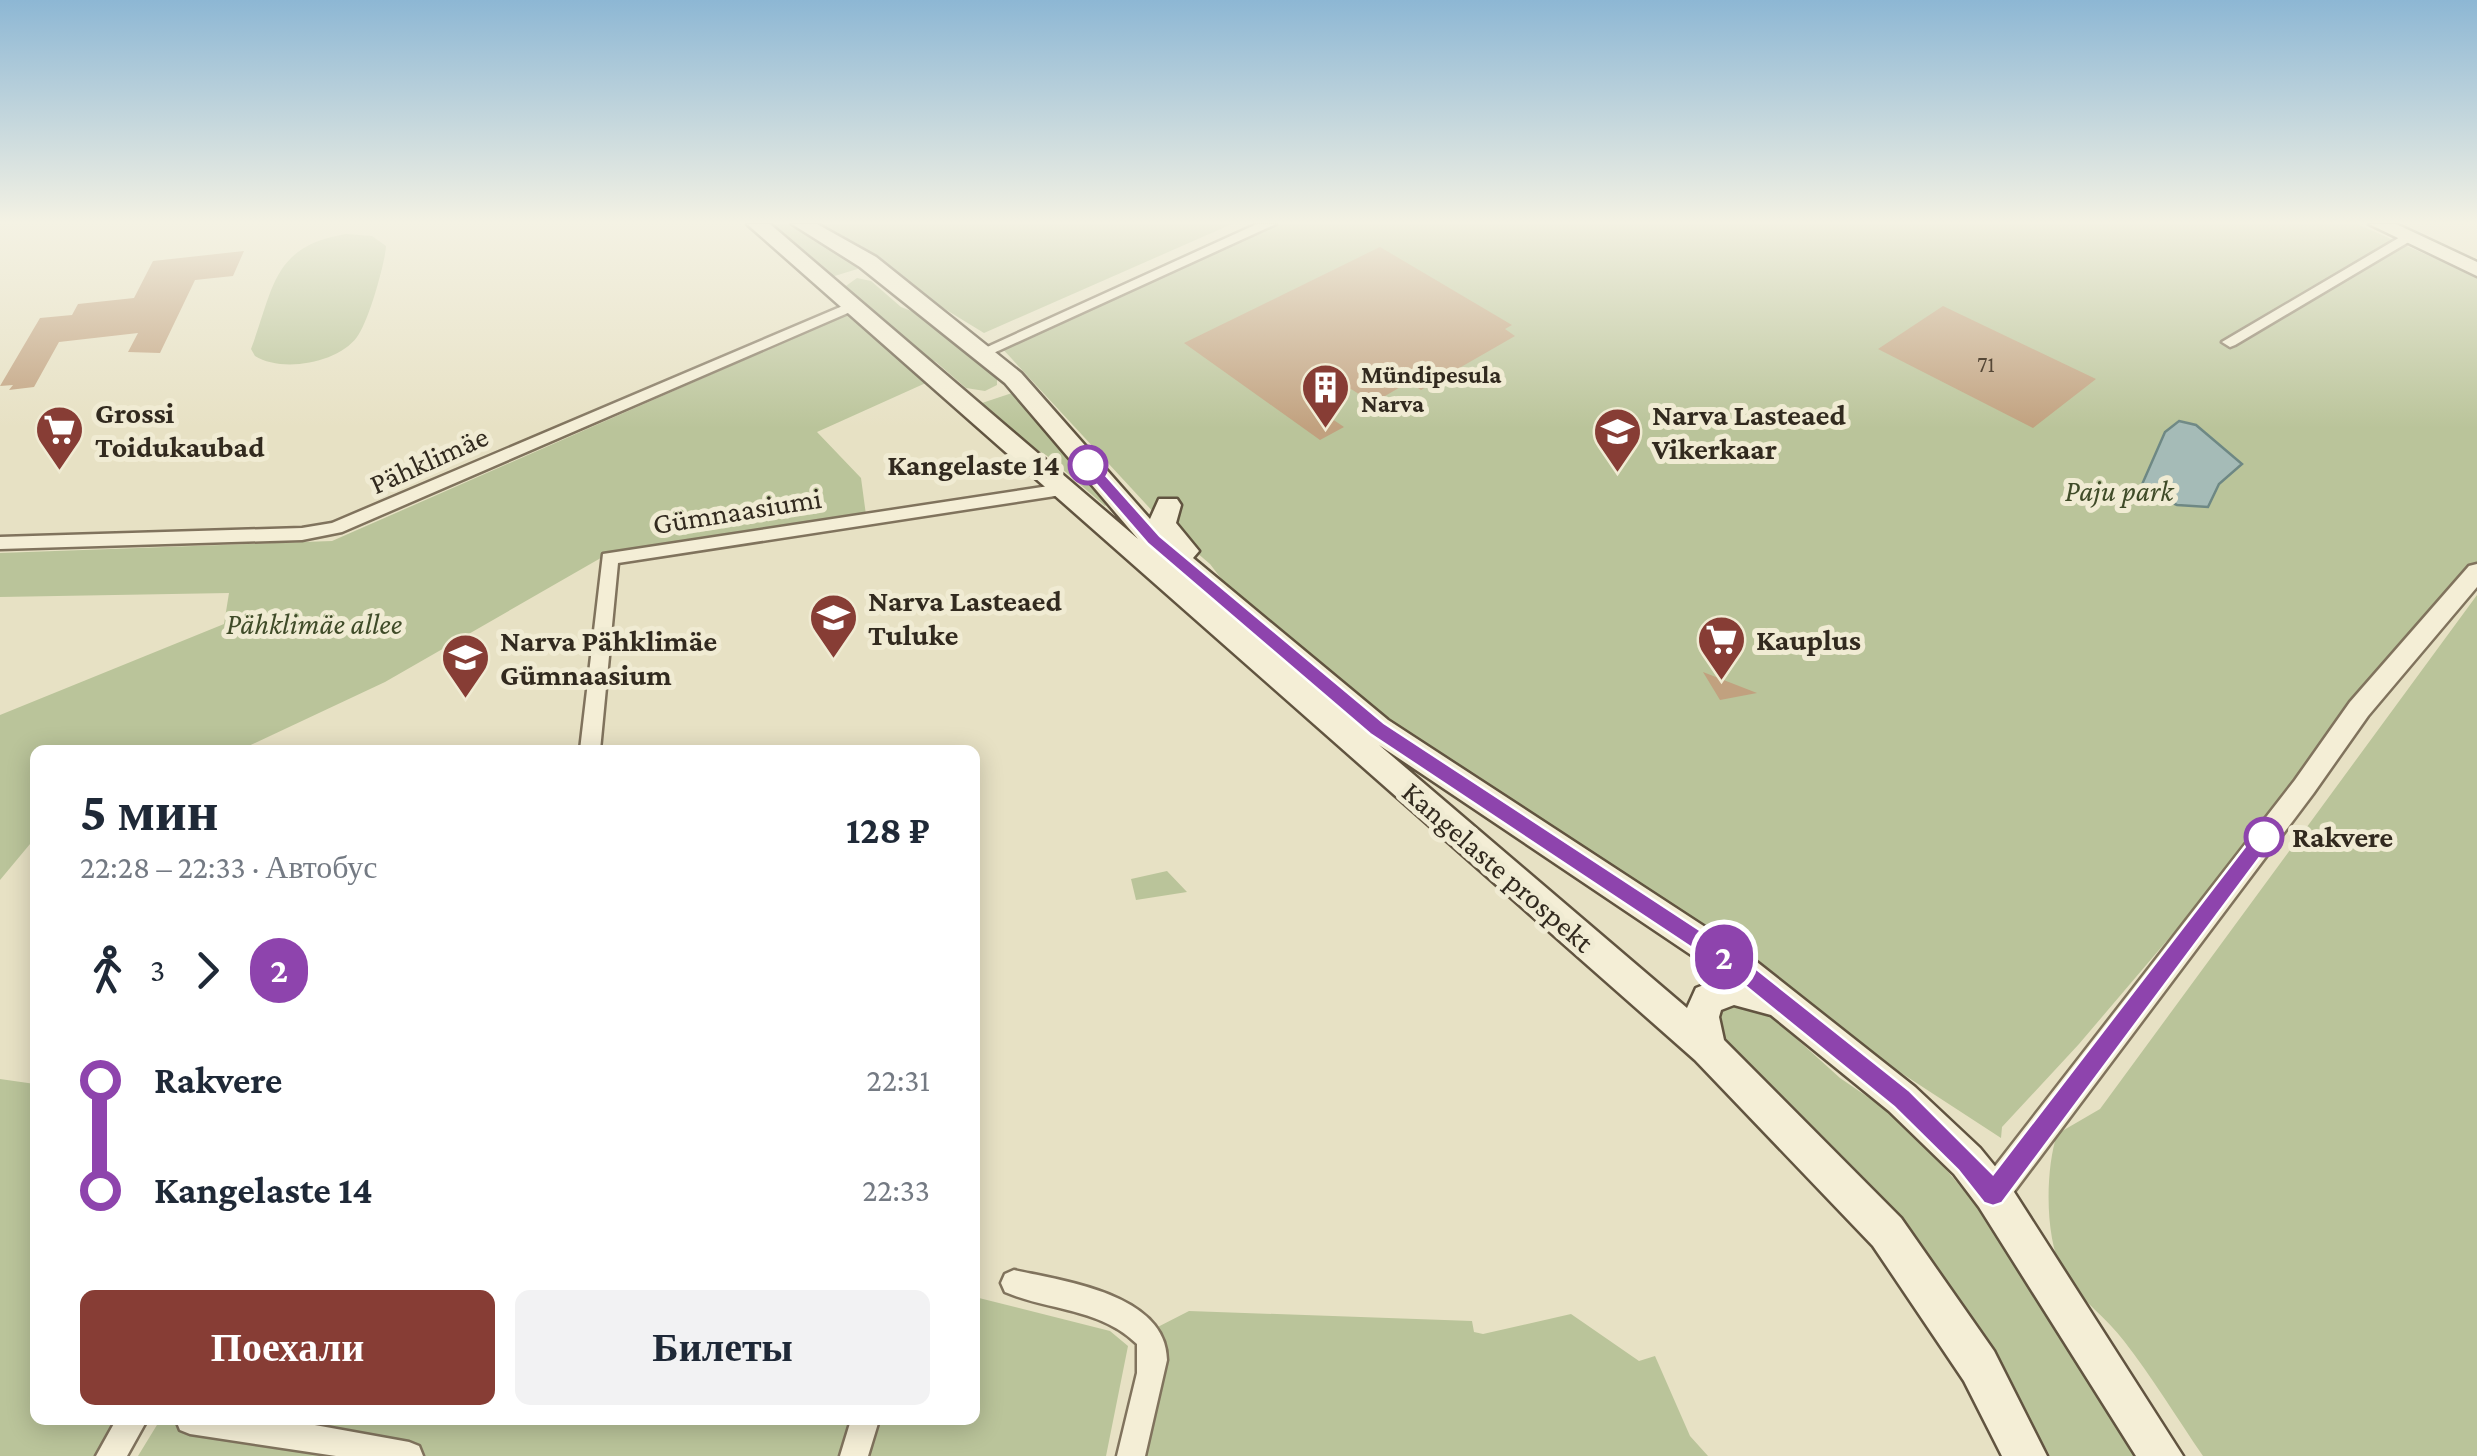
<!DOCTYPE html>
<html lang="ru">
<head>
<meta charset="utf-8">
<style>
	:root { --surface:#fff; --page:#f2f2f3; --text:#1f2937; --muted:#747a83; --accent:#873d35 }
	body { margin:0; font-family:"Crimson Pro",serif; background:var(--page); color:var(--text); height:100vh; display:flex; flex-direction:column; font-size:38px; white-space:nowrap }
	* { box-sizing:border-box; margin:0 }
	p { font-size:32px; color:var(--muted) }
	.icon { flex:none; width:55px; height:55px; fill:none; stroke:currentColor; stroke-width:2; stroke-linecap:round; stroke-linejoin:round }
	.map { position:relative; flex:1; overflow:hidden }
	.details { position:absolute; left:30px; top:745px; width:950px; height:680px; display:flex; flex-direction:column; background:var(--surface); border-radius:15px; box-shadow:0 5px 25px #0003 }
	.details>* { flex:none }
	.badge { padding:0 20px; border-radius:32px; font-size:35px; line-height:65px }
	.map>.badge { position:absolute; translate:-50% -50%; box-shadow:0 0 0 5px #fff }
	.legs { display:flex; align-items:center; gap:15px; height:110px; padding:0 50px; font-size:32px }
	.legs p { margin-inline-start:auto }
	.summary { display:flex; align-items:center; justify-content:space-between; height:170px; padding:0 50px }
	h1 { font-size:55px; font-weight:700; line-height:75px }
	.button { display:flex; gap:20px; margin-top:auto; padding:20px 50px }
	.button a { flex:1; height:115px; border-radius:15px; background:var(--accent); color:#fff; font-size:40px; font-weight:700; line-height:115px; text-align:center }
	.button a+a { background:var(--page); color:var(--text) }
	ul { padding:0 50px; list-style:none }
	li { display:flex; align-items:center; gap:35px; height:110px; font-size:38px }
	li i { display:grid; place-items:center; width:15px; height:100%; margin:0 12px; background:currentColor }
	li i::after { content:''; width:25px; height:25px; margin:-12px; border:8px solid; border-radius:50%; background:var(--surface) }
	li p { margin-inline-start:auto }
	li:first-child i { background:linear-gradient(#0000 50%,currentColor 0) }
	li:last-child i { background:linear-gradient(currentColor 50%,#0000 0) }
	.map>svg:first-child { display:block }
	.green { fill:#bac49a }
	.water { fill:#a5bbb7; stroke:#6e8884; stroke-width:2.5 }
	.building { fill:#c1a17f }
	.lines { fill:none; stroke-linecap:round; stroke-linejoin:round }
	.minor-casing { stroke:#80735d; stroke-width:5 }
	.tertiary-casing { stroke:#80735d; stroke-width:5 }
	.secondary-casing { stroke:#615440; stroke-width:5 }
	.minor { fill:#f4eed6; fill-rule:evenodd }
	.tertiary { fill:#f4eed6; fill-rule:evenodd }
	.secondary { fill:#f4eed6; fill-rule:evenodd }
	.line-1 { fill:#8e44ad; stroke:#fff; stroke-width:2.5 }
	.stop-1-dot { fill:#fff; stroke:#8e44ad; stroke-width:5 }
	.labels { text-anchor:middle; stroke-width:10; stroke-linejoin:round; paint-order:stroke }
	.far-number-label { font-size:22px; fill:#564837 }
	.far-poi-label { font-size:25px; font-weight:bold; fill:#322a1f; stroke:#f0ebd3; text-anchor:start }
	.poi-label { font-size:30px; font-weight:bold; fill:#322a1f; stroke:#f0ebd3; text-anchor:start }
	.street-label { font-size:30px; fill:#322a1f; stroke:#f0ebd3 }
	.stop-label { font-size:30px; font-weight:bold; fill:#322a1f; stroke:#f0ebd3; text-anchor:end }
	.park-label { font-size:30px; font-style:italic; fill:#3f4b28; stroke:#f0ebd3 }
</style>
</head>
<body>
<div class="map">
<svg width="2477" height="1456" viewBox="0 0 2477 1456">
	<rect width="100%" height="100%" fill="#e7e1c4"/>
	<path class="green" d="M766,224H789L864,267L828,278Z
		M806,224H1232L984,333Z
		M1269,224H2357L2477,277V576L2079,1044L2002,1127L2001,1138L1436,770L1238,601L1210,564L1169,529L999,345Z
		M346,234L372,236L386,246C385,264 368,323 357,337C338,363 282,373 255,356L251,349C274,288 272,246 346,234Z
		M857,278L871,281L901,307L924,316L997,377V385L985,391L966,388L936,362L914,351L843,288Z
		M849,314L928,382L817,432L861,478L866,515L606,555L385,682L240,750H35V838L0,880V715L224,624L229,593L0,597V553L332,541Z
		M1015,392L1106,505L1105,506L1046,455L1014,438L976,405Z
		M2477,595V1456H2203C2177,1418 2152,1377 2124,1341C2107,1318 2082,1301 2066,1277C2044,1244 2045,1171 2057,1134L2100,1109Z
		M1167,871L1187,892L1136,900L1131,879Z
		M1727,1004L1767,1012L1840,1078L1894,1115L1933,1154L1976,1205L2019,1266L2141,1456H2050L2010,1382L1902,1230L1825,1141L1719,1039L1715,1012Z
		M0,1079L35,1084V1420H118L95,1456H0Z
		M975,1297L1110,1331L1128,1346L1106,1456H138L160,1420H975Z
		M1189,1311L1472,1321L1474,1332L1483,1334L1571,1314L1639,1361L1655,1356L1690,1436L1708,1456H1126L1148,1332Z"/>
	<path class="water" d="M2179,421L2196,425L2242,464L2219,484L2208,507L2177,505L2140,489L2165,432Z"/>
	<path class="building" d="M1380,247L1512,325L1505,329L1515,336L1421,390L1409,382L1373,403L1351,389L1316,408L1344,427L1320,440L1184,343Z
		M244,251L233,276L195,280L160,353L128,352L138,333L59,342L34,387L9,390L13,385L0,386L40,318L72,315L78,304L134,298L153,261Z
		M1943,306L2096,379L2033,428L1878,349Z
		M1703,672L1757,693L1720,700Z"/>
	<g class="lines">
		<defs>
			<path id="minor" d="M1257,224H1276L987,356L982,358L974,353Z
				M2407,233L2412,234V240L2235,345L2230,347L2222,342Z
				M852,302L859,306L857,309L342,532L302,540L0,549V537L302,528L332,523Z
				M1062,484L1068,486L1071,490L1068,494L618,563L600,750H580L603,554Z
				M1014,1270C1063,1281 1167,1294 1167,1360L1145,1456H1117L1137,1373V1344C1100,1308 1050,1311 1005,1292L1001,1283L1005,1274Z
				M116,1420H147L127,1456H96Z
				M176,1420H287L409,1442L419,1446L423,1456H336L190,1434L180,1430Z
				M851,1420H879L868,1456H840Z"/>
			<path id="tertiary" d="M2477,564V587L2368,716L2313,794L2004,1205L1993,1210L1982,1205L1977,1194L1982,1183L2295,780L2350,702L2469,566Z"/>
			<path id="secondary" d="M747,224H770L1138,539L1005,383L860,267L792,224H817L876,257L1021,373L1150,519L1159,499H1177L1181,505L1176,523L1199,551L1193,558L1388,720L1748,955L1915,1087L1980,1148L2007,1181L2183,1456H2136L1979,1207L1954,1174L1889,1111L1771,1015L1734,1005L1721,1010L1719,1017L1724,1040L1901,1218L1994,1351L2047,1456H2002L1964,1381L1873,1246L1695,1060ZM1379,745L1724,977L1696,988L1687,1008Z
				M2369,224H2396L2477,262V276Z"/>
		</defs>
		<use href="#minor" class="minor-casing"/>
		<use href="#tertiary" class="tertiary-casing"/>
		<use href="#secondary" class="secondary-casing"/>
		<use href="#minor" class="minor"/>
		<use href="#tertiary" class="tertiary"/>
		<use href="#secondary" class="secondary"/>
	</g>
	<linearGradient id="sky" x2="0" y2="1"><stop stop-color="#8db7d4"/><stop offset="0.52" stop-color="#f4f2e4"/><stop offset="1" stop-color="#f4f2e4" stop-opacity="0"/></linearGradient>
	<rect width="2477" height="428" fill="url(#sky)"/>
	<path class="line-1" d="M1088,459L1093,461L1160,536L1384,723L1744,959L1910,1091L1993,1174L2257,831H2272L2275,837L2002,1203L1993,1206L1984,1203L1958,1170L1894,1107L1728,972L1370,734L1148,544L1082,468L1079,465Z"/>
	<defs>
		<symbol id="building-pin" viewBox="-11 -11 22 30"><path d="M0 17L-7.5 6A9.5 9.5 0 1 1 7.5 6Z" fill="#873d35" stroke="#f0ebd3"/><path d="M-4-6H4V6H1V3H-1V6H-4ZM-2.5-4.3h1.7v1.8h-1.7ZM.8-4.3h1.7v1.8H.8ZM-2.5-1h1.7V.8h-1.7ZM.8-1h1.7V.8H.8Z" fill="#fff"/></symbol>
		<symbol id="supermarket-pin" viewBox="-11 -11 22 30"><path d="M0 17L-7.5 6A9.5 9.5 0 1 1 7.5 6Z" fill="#873d35" stroke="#f0ebd3"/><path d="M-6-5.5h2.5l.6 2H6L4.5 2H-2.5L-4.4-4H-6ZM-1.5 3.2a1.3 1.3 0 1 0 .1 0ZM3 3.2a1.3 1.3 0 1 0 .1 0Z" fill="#fff"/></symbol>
		<symbol id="school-pin" viewBox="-11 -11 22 30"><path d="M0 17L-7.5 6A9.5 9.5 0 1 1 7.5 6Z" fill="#873d35" stroke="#f0ebd3"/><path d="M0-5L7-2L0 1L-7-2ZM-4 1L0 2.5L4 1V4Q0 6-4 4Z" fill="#fff"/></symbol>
	</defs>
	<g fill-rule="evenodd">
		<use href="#building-pin" x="1298" y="360" width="55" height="75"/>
		<use href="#supermarket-pin" x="32" y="402" width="55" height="75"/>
		<use href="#school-pin" x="1590" y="404" width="55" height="75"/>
		<use href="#school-pin" x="806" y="590" width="55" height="75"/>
		<use href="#supermarket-pin" x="1694" y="612" width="55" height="75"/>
		<use href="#school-pin" x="438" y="630" width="55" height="75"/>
	</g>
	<g class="stop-1-dot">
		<circle cx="1088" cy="465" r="18"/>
		<circle cx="2264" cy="837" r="18"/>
	</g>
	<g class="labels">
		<g class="far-number-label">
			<text x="1986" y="372">71</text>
		</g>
		<g class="far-poi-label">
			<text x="1361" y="383">Mündipesula<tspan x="1361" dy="29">Narva</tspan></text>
		</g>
		<g class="poi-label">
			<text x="95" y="423">Grossi<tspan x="95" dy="34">Toidukaubad</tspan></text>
			<text x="1652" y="425">Narva Lasteaed<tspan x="1652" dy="34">Vikerkaar</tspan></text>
			<text x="868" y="611">Narva Lasteaed<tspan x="868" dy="34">Tuluke</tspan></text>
			<text x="1756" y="650">Kauplus</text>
			<text x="500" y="651">Narva Pähklimäe<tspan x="500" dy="34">Gümnaasium</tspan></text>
		</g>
		<g class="street-label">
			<text transform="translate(429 460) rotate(-24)" y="10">Pähklimäe</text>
			<text transform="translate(737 511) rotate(-9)" y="10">Gümnaasiumi</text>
			<text transform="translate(1498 867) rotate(41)" y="10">Kangelaste prospekt</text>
		</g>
		<g class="stop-label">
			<text x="1060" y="475">Kangelaste 14</text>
			<text x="2292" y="847" text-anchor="start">Rakvere</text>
		</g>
		<g class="park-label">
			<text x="2119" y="501">Paju park</text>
			<text x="314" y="634">Pähklimäe allee</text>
		</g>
	</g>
</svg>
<b class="badge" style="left:1724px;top:957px;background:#8e44ad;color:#fff">2</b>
<section class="details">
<div class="summary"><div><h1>5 мин</h1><p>22:28 – 22:33 · Автобус</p></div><b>128 ₽</b></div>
<div class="legs"><svg class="icon" aria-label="walk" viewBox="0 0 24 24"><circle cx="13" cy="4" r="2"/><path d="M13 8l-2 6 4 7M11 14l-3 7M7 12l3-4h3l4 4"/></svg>3<svg class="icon" aria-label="forward" viewBox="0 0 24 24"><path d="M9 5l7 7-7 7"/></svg><b class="badge" style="background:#8e44ad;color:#fff">2</b></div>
<ul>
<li><i style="color:#8e44ad"></i><b>Rakvere</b><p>22:31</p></li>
<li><i style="color:#8e44ad"></i><b>Kangelaste 14</b><p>22:33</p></li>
</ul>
<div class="button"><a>Поехали</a><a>Билеты</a></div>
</section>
</div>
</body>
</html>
